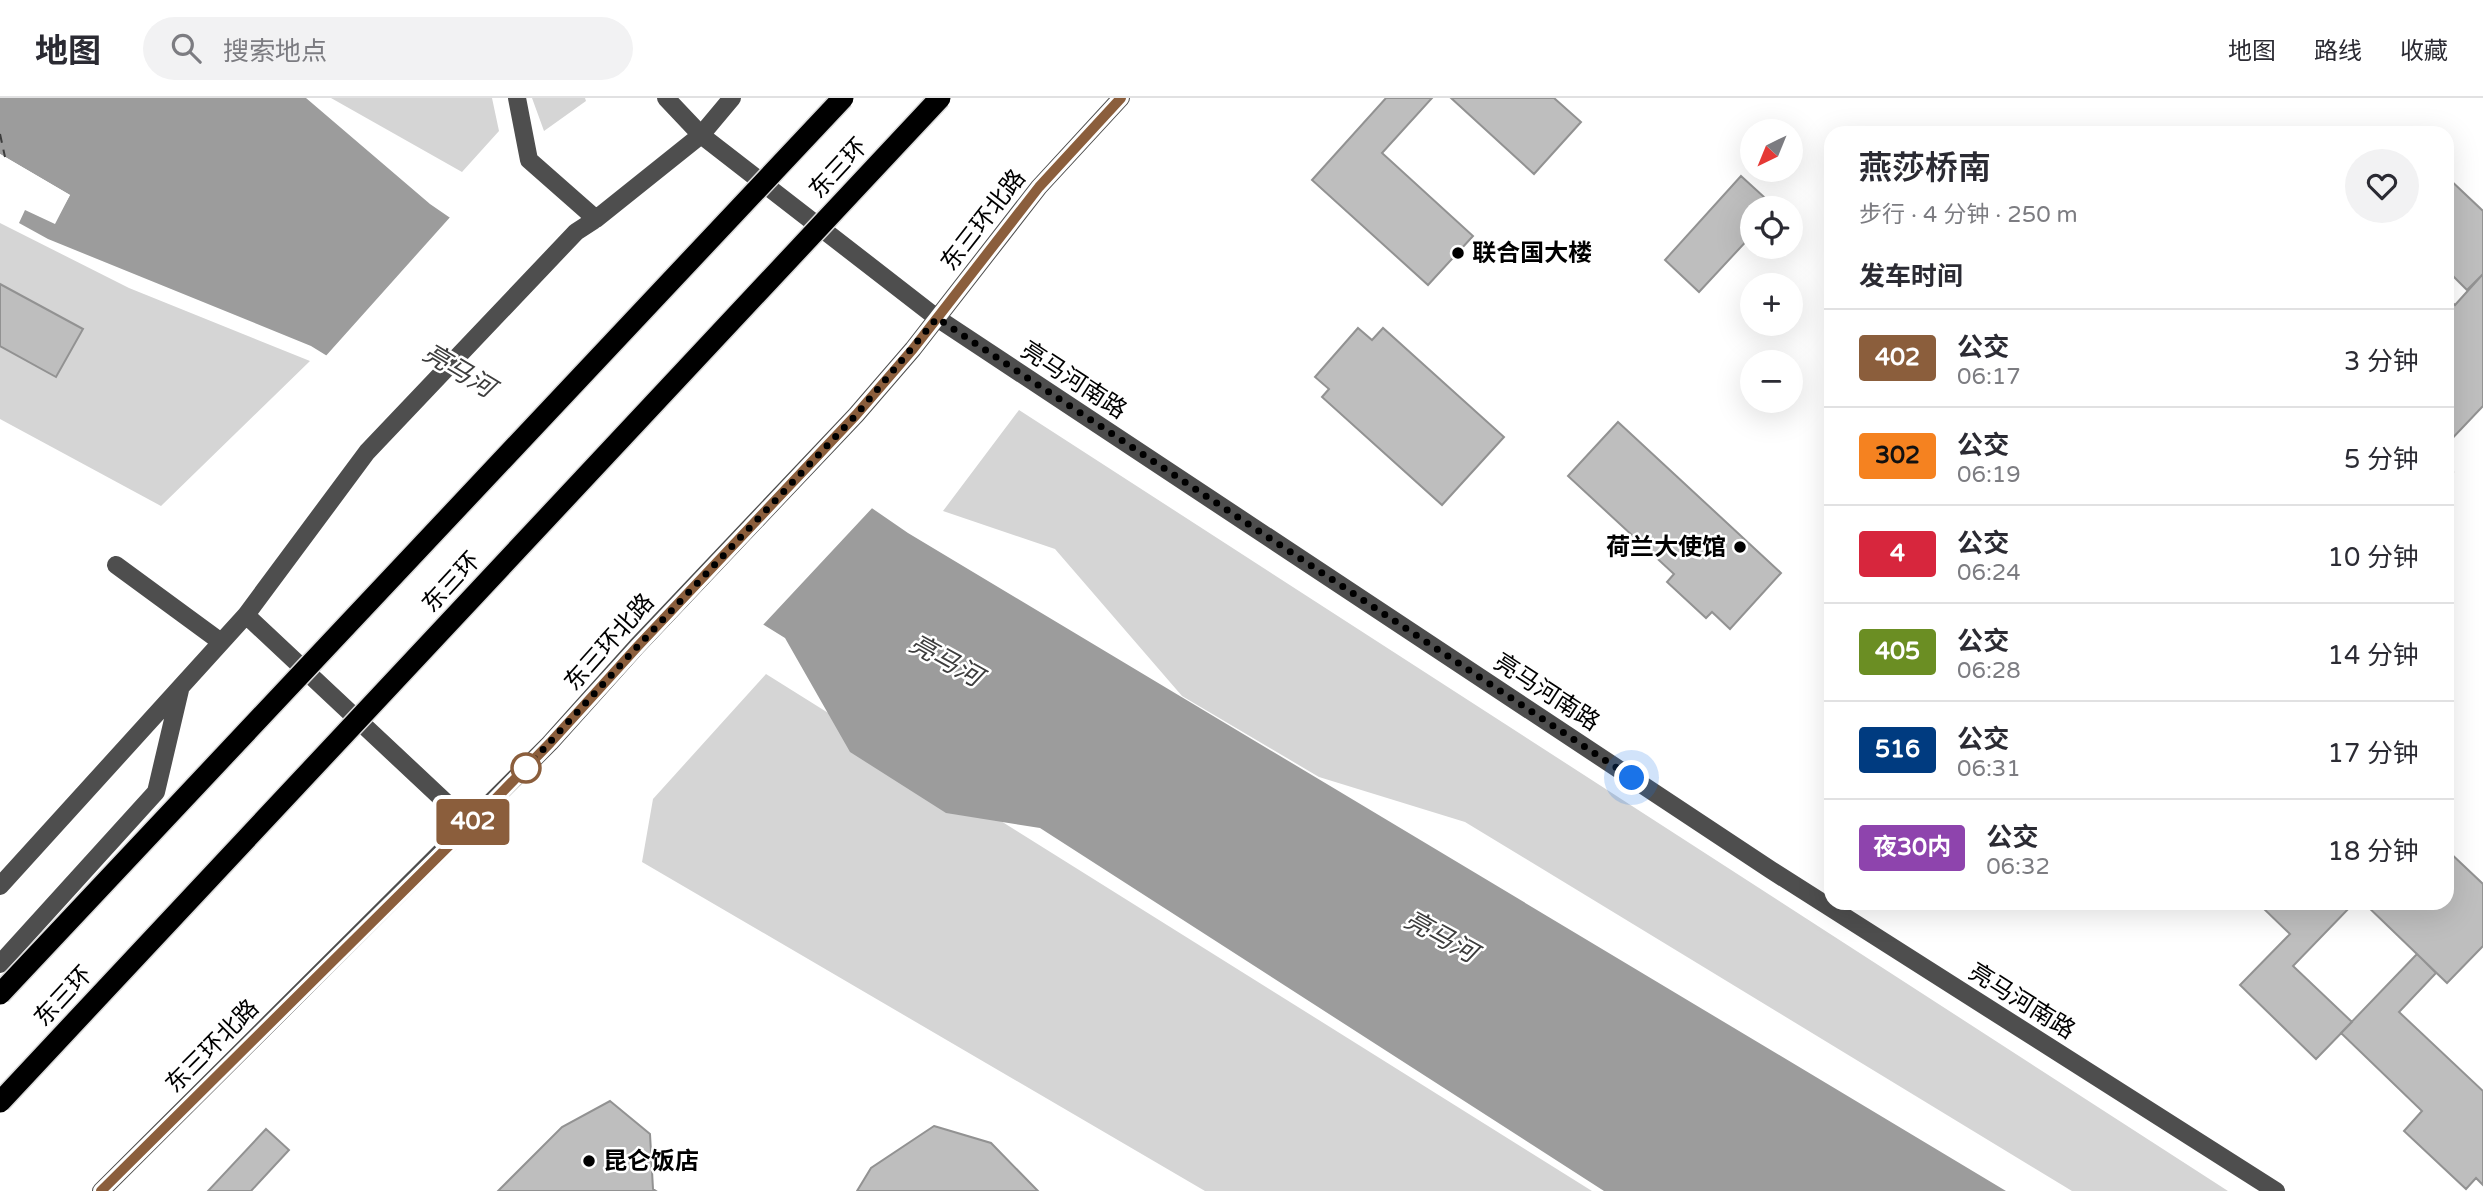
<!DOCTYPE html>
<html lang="zh">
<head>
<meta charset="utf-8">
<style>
	:root { --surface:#fff; --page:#f2f2f3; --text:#2b2b33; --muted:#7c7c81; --line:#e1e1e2 }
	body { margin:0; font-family:"Varela Round","Noto Sans SC",sans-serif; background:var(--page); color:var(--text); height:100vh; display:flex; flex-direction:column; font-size:26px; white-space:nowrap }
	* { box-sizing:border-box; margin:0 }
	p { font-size:23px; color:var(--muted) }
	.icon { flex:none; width:38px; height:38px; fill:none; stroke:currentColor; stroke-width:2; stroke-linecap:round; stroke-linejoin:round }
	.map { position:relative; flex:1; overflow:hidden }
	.panel { position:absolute; left:1824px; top:28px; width:630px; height:784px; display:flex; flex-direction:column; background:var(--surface); border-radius:21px; box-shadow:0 7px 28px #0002 }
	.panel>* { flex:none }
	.badge { padding:0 14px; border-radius:5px; font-size:24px; line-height:46px }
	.needle { width:46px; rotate:223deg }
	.buttons { position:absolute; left:1740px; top:21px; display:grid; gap:14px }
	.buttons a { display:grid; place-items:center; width:63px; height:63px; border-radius:50%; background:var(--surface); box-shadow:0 7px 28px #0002; font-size:35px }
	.you { position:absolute; width:35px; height:35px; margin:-18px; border:5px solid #fff; border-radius:50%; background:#1a73e8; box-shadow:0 0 0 10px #1a73e833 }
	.map>.badge { position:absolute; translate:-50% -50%; box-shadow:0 0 0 4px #fff }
	h2 { padding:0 35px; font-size:26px; line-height:63px }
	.round { display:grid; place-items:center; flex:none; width:74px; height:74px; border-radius:37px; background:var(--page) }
	.head { display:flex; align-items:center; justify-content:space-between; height:119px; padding:0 35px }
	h1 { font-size:33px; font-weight:600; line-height:52px }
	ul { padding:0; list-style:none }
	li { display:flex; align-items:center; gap:21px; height:98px; padding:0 35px; border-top:2px solid var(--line) }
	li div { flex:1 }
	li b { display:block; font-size:26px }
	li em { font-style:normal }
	li .badge { min-width:77px; font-weight:700; text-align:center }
	header { display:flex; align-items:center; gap:42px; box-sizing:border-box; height:98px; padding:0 35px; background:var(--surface); border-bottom:2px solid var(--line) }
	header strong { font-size:33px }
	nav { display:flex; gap:38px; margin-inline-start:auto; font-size:24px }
	.search { width:490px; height:63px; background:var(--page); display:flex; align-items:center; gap:18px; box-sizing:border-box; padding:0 24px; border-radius:38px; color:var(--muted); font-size:26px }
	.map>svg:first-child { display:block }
	.green { fill:#d5d5d5 }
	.water { fill:#9c9c9c }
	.pier { fill:#fff }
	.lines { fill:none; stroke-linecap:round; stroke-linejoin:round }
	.ferry { stroke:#3d3d3d; stroke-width:2; stroke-dasharray:9 7; stroke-linecap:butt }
	.building { fill:#bebebe; stroke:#929292; stroke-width:2 }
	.minor { stroke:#4e4e4e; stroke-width:18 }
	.highway-bridge-casing { stroke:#dbdbdb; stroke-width:24; stroke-linecap:butt }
	.highway-bridge { stroke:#000; stroke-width:21 }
	.line-casing { stroke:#fff; stroke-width:16 }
	.line { stroke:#8b5e3c; stroke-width:10 }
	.walk { stroke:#000; stroke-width:7; stroke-dasharray:0 12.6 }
	.poi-dot { fill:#000; stroke:#fff; stroke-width:2.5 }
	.stop-dot { fill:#fff; stroke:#8b5e3c; stroke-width:3.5 }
	.labels { text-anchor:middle; stroke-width:5; stroke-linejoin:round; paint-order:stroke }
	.street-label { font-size:24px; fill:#000; stroke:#fff }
	.poi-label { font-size:24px; font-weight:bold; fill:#000; stroke:#fff; text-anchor:start }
	.water-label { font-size:26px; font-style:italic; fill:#3d3d3d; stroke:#fff }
</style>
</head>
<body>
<header>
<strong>地图</strong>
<div class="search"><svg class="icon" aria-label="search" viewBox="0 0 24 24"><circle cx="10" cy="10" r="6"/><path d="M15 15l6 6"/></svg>搜索地点</div>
<nav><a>地图</a><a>路线</a><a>收藏</a></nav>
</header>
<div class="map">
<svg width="2483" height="1093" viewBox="0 0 2483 1093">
	<rect width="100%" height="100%" fill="#fff"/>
	<path class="green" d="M331,0H492L499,33L462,74Z
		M532,0H585L586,3L544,33Z
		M0,125L129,190L310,263L161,408L0,321Z
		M1019,312L2228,1093H2072L1465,724L1319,679L1182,598L1055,451L943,413Z
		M766,576L1592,1093H1205L642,764L653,701Z"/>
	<path class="water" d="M0,0H306L430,106L908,435L2006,1093H1604L1040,730L946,715L850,654L785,540L311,248L48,141L19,125L25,112L55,126L70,97L0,56Z"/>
	<path class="pier" d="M0,56L70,97L58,118L56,117L65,98L0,60Z
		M452,117L875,407L761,529L324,260Z"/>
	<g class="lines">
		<path class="ferry" d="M0,36L5,59"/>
	</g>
	<path class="building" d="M1386,0H1432L1382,55L1473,138L1428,187L1312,82Z
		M1451,0H1554L1581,24L1534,76Z
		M1741,78L1776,110H1752V137L1699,194L1665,162Z
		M2446,78L2483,113V176L2467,192L2446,171Z
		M2483,176V308L2446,347V313L2452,307L2446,301V199L2455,207Z
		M0,186L83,231L56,279L0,248Z
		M1358,230L1372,242L1383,230L1504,339L1442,407L1322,299L1329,291L1315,279Z
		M1618,324L1781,475L1730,531L1712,514L1706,520L1667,484L1674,476L1568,378Z
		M2446,368L2453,374L2446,382Z
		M2446,751L2483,786V848L2447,885L2364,805H2446Z
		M2266,805H2354L2293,868L2352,924L2316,961L2240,887L2290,836L2262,809Z
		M2417,856L2436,875L2399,914L2483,993V1087L2476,1080L2466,1091L2404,1033L2422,1013L2341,935Z
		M610,1003L650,1036L653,1091L656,1093H498L562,1029Z
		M934,1028L991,1045L1038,1093H857L871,1070Z
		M266,1031L289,1052L251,1093H208Z"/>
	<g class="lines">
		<path class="minor" d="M517,0L529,62L596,121
			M666,0L701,37L937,220L1771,772L2276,1093
			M116,467L221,544
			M246,517L470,727
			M0,788L246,517L367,354L576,134L596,121L701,37L732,0
			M0,866L156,694L180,592
			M101,1093L550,645L637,548L856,317L913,251L1039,89L1121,0"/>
		<defs>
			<path id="highway-bridge" d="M0,896L843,0
				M0,1004L940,0"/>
		</defs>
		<use href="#highway-bridge" class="highway-bridge-casing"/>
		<use href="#highway-bridge" class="highway-bridge"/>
	</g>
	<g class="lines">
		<defs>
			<path id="line" d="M101,1093L470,727L550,645L638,548L856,317L913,251L1039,89L1121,0"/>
		</defs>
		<use href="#line" class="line-casing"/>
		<use href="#line" class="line"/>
		<path class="walk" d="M526,670L638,548L856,317L937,220L1632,680"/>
	</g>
	<g class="poi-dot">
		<circle cx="1458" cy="155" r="7"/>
		<circle cx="1740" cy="449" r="7"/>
		<circle cx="589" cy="1063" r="7"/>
	</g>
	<circle class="stop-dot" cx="526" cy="670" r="14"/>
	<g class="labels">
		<g class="street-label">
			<text transform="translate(838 70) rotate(-47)" y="8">东三环</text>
			<text transform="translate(983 122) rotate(-52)" y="8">东三环北路</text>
			<text transform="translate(1074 282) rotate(33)" y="8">亮马河南路</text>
			<text transform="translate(451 484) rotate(-47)" y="8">东三环</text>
			<text transform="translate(609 544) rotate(-48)" y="8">东三环北路</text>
			<text transform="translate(1547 594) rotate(33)" y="8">亮马河南路</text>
			<text transform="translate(63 898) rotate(-47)" y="8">东三环</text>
			<text transform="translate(2022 903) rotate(32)" y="8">亮马河南路</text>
			<text transform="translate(212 948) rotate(-45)" y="8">东三环北路</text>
		</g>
		<g class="poi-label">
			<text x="1472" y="163">联合国大楼</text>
			<text x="1726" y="457" text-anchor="end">荷兰大使馆</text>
			<text x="603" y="1071">昆仑饭店</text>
		</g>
		<g class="water-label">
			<text transform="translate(459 272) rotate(31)" y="9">亮马河</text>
			<text transform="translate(946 562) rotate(29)" y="9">亮马河</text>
			<text transform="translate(1441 838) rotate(29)" y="9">亮马河</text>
		</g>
	</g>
</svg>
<div class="buttons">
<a><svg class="needle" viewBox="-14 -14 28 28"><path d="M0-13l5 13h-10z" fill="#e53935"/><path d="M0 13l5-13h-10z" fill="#7c7c81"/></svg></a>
<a><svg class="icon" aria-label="locate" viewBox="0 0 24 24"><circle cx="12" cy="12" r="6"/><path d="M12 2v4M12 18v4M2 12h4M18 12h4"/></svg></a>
<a>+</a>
<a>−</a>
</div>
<div class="you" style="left:1632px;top:680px"></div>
<b class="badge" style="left:473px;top:724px;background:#8b5e3c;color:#fff">402</b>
<section class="panel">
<div class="head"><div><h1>燕莎桥南</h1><p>步行 · 4 分钟 · 250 m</p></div><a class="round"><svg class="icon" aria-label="heart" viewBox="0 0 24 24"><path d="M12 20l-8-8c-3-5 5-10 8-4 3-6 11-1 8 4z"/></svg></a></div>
<h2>发车时间</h2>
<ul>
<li><span class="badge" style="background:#8b5e3c;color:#fff">402</span><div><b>公交</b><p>06:17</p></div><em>3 分钟</em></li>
<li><span class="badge" style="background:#f58220;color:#111">302</span><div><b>公交</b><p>06:19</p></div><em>5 分钟</em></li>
<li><span class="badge" style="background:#d7263d;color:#fff">4</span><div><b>公交</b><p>06:24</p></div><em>10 分钟</em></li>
<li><span class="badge" style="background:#6b8e23;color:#fff">405</span><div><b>公交</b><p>06:28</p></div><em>14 分钟</em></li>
<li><span class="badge" style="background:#003b80;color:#fff">516</span><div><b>公交</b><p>06:31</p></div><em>17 分钟</em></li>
<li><span class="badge" style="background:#8e44ad;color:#fff">夜30内</span><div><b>公交</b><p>06:32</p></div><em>18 分钟</em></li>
</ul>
</section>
</div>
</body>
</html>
